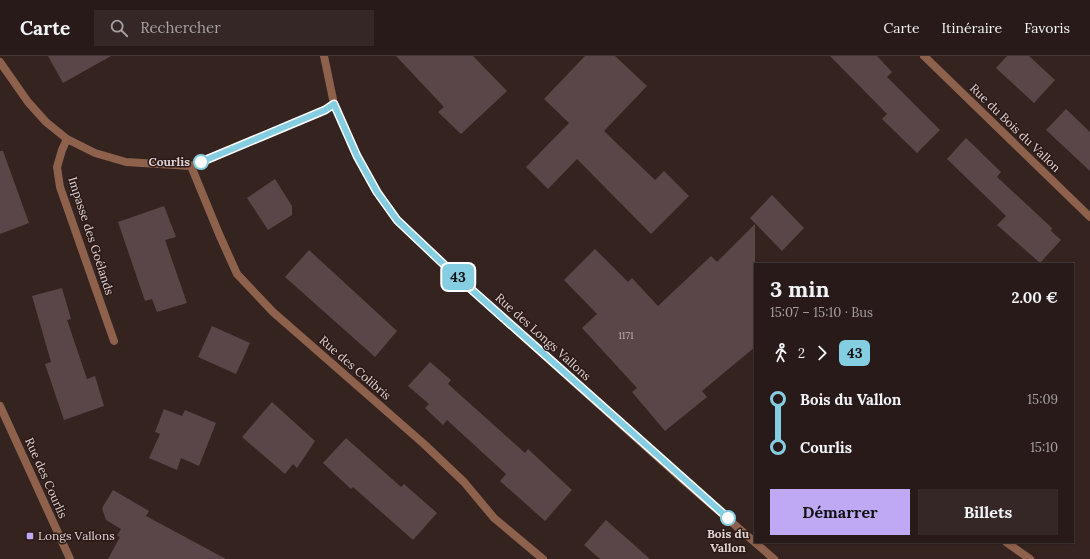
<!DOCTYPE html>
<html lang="fr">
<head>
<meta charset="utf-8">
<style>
	:root { --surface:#281a18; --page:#342725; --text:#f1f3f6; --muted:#a5a1a2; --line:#443837; --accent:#bfa9f4 }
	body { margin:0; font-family:Lora,serif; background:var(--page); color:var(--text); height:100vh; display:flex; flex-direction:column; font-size:15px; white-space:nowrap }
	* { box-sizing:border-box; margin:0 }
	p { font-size:13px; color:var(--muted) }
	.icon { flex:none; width:22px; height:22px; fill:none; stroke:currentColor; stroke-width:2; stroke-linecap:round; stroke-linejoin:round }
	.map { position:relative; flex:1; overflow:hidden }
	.sheet { position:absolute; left:754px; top:207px; width:320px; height:280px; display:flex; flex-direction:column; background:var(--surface); border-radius:0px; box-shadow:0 1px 3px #0004,0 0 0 1px var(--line) }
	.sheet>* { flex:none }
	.badge { padding:0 8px; border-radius:6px; font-size:14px; line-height:26px }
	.map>.badge { position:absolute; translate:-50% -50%; box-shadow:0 0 0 2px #fff }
	.legs { display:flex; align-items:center; gap:6px; height:44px; padding:0 16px; font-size:13px }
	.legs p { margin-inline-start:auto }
	.headline { display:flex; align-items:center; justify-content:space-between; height:68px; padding:0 16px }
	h1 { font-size:22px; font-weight:700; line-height:30px }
	.cta { display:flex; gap:8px; margin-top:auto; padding:8px 16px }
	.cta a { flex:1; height:46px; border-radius:0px; background:var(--accent); color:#111; font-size:16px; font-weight:700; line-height:46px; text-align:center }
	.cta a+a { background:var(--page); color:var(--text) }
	ul { padding:0 16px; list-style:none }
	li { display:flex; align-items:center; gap:14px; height:48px; font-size:15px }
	li i { display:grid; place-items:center; width:6px; height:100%; margin:0 5px; background:currentColor }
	li i::after { content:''; width:10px; height:10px; margin:-5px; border:3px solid; border-radius:50%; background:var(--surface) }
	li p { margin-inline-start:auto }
	li:first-child i { background:linear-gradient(#0000 50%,currentColor 0) }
	li:last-child i { background:linear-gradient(currentColor 50%,#0000 0) }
	header { display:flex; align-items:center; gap:24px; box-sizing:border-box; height:56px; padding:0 20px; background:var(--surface); border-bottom:1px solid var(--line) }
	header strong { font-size:19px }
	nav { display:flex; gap:22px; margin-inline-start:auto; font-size:14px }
	.search { width:280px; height:36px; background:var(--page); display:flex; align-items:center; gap:10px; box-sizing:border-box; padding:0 14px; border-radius:0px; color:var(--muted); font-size:15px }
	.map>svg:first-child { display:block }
	.building { fill:#5a4648 }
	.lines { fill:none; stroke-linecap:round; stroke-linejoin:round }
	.minor { stroke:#8d614b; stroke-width:8 }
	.tertiary { stroke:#8d614b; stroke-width:8 }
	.line-1-casing { stroke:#fff; stroke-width:9 }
	.line-1 { stroke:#85cee2; stroke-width:6 }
	.stop-1-dot { fill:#fff; stroke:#85cee2; stroke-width:2 }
	.poi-dot { fill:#bfa9f4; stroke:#2a1917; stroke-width:1.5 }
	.labels { text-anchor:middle; stroke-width:3; stroke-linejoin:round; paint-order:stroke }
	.number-label { font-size:10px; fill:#beb0af }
	.street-label { font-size:12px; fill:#e0d3d1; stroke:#2a1917 }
	.stop-label { font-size:12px; font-weight:bold; fill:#e0d3d1; stroke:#2a1917; text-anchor:end }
	.poi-label { font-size:12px; fill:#e0d3d1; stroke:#2a1917; text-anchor:start }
</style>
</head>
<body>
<header>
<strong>Carte</strong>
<div class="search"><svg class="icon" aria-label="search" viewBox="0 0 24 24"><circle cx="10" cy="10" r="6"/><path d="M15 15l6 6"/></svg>Rechercher</div>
<nav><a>Carte</a><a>Itinéraire</a><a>Favoris</a></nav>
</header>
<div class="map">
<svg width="1090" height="503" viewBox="0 0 1090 503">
	<rect width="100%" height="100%" fill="#352320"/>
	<path class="building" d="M48,0H111L63,27Z
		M396,0H473L507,35L461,78L438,56L444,51Z
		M585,0H615L647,30L604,75L655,124L664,115L689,140L651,178L577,103L548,133L526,111L569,67L544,43Z
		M830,0H877L892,16L887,21L940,74L917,97L882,63L887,58Z
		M1007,0H1029L1055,24L1034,47L996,12Z
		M1066,53L1090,76V115L1046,74Z
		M966,82L1001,116L997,121L1052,172L1051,175L1061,184L1040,207L997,169L1006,160L947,103Z
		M0,95H3L29,167L0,178Z
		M275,123L292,150V159L268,174L247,142Z
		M772,139L804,172L782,195L750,162Z
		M164,150L176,181L165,184L187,247L157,256L152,243L145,245L118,166Z
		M755,168V291L702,335L707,341L665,375L632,336L637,332L582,272L597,258L564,224L595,193L628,226L632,222L658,250L711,200L717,206Z
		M309,194L397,275L375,301L285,221Z
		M62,232L71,263L67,264L87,323L95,320L104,350L64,364L45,308L51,306L32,240Z
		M212,270L250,287L236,318L198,301Z
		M430,306L451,324L448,328L525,397L528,393L572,434L545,465L500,425L506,418L447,364L443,369L425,352L429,348L408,330Z
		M272,346L315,385L297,412L293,408L285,418L242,381Z
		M164,353L182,360L185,354L216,367L199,410L181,402L177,414L149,402L160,378L155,376Z
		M346,382L401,431L404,428L437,457L413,484L353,431L351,433L323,407Z
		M113,434L149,455L146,460L226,503H108L120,481L117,480L121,473L106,464L102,452Z
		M606,464L650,503H600L584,489Z"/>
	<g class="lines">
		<path class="minor" d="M924,0L1090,161
			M0,6L28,46L46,66L67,83L95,97L126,106L191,110L325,54L334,48
			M67,83L62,94L57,111L60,131L114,285
			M191,110L219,178L237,218L273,256L424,388L464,426L494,462L543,503
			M0,350L70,503
			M1006,486L1030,503"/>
		<path class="tertiary" d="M324,0L334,48L357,100L377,136L397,164L454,218L682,423L774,503"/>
	</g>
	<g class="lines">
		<defs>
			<path id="line-1" d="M201,106L325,54L334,48L357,100L377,136L397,164L454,218L728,462"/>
		</defs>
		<use href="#line-1" class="line-1-casing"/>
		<use href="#line-1" class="line-1"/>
	</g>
	<g class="stop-1-dot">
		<circle cx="201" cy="106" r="7"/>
		<circle cx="728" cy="462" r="7"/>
	</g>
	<rect class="poi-dot" x="26" y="476" width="8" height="8" rx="2"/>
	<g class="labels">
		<g class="number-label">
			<text x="626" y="283">1171</text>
		</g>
		<g class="street-label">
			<text transform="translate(1015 72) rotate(44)" y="4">Rue du Bois du Vallon</text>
			<text transform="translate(91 180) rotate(72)" y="4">Impasse des Goélands</text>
			<text transform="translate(543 281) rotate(42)" y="4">Rue des Longs Vallons</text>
			<text transform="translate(355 312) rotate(41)" y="4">Rue des Colibris</text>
			<text transform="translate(46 422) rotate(66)" y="4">Rue des Courlis</text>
		</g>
		<g class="stop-label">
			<text x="190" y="110">Courlis</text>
			<text x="728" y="482" text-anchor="middle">Bois du<tspan x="728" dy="14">Vallon</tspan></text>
		</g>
		<g class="poi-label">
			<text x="38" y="484">Longs Vallons</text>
		</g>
	</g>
</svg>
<b class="badge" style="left:458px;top:221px;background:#85cee2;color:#111">43</b>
<section class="sheet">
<div class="headline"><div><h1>3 min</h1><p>15:07 – 15:10 · Bus</p></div><b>2.00 €</b></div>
<div class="legs"><svg class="icon" aria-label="walk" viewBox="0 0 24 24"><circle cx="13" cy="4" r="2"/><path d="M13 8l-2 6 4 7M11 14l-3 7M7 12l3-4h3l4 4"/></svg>2<svg class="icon" aria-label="forward" viewBox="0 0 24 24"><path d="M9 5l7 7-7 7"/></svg><b class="badge" style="background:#85cee2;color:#111">43</b></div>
<ul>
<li><i style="color:#85cee2"></i><b>Bois du Vallon</b><p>15:09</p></li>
<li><i style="color:#85cee2"></i><b>Courlis</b><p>15:10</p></li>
</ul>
<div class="cta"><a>Démarrer</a><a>Billets</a></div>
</section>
</div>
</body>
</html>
